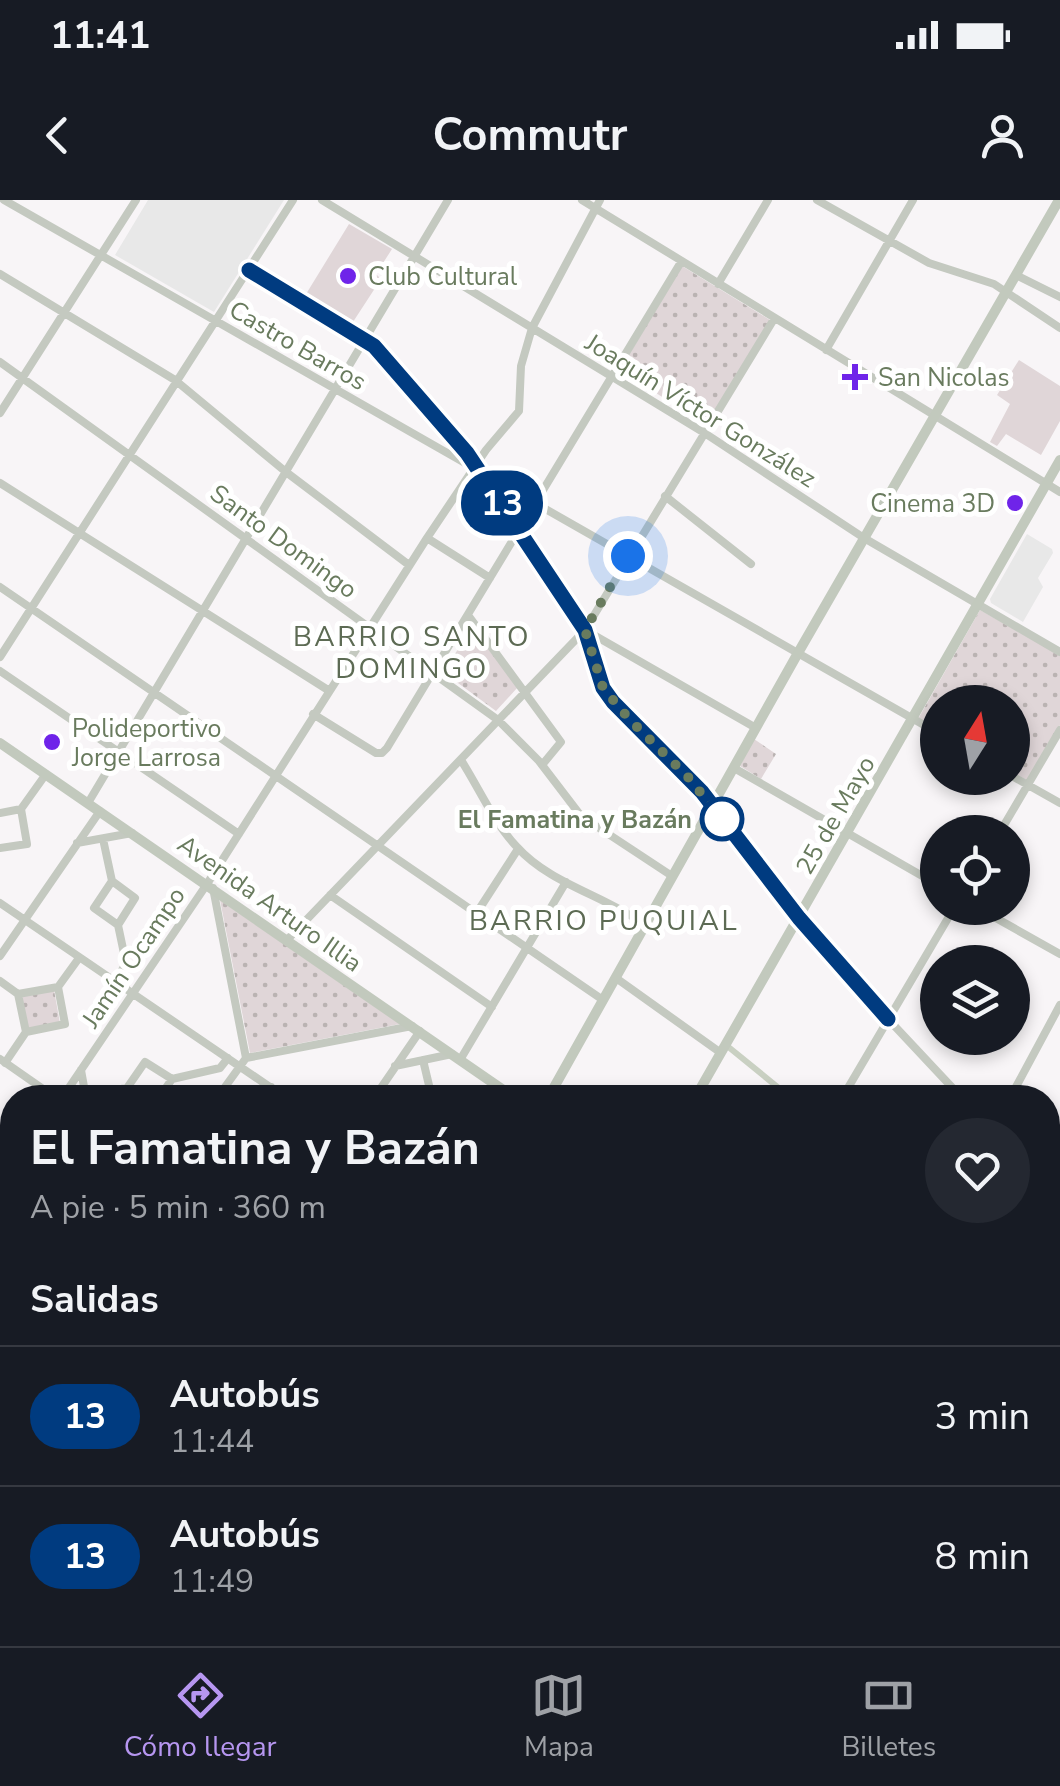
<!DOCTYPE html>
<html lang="es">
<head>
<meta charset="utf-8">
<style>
	:root { --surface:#171b24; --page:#242831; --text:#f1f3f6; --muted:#9ea1a6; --line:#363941; --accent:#b696f0 }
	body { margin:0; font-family:"Nunito Sans",sans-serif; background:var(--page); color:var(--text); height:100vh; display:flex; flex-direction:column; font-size:38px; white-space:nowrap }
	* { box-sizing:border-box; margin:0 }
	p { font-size:32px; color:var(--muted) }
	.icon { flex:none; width:55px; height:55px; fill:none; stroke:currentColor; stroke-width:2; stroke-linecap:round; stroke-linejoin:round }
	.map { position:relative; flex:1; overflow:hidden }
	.side { position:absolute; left:0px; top:885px; width:1060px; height:562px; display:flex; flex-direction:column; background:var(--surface); border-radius:40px 40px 0 0; box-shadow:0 5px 15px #0003 }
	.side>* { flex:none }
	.badge { padding:0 20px; border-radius:32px; font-size:35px; line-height:65px }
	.needle { width:65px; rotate:11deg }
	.fabs { position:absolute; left:920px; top:485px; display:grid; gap:20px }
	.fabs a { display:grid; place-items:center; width:110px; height:110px; border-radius:50%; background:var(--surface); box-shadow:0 5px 15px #0003; font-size:50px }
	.you { position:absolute; width:50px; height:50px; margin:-25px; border:8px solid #fff; border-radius:50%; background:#1a73e8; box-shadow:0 0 0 15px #1a73e833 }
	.map>.badge { position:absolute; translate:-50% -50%; box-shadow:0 0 0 5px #fff }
	h2 { padding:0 30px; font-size:38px; line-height:90px }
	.round { display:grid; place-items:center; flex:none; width:105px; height:105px; border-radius:52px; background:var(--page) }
	.head { display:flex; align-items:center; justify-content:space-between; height:170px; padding:0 30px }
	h1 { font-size:48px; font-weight:700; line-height:75px }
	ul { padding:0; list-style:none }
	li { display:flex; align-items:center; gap:30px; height:140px; padding:0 30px; border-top:2px solid var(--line) }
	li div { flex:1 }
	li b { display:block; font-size:38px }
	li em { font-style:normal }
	li .badge { min-width:110px; font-weight:700; text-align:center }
	.status { display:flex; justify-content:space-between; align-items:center; height:70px; padding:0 50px; background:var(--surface); direction:ltr }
	.status svg { height:28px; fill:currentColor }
	header { display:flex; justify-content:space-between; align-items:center; height:130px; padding:0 30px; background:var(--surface); font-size:45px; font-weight:700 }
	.menu { display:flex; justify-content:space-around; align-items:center; height:140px; border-top:2px solid var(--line); background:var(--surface); font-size:28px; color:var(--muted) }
	.menu a { display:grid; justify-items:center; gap:5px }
	.menu .current { color:var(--accent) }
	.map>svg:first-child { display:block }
	.built { fill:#e8e8e8 }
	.green { fill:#e0d6d8 }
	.park { fill:url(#park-dots) }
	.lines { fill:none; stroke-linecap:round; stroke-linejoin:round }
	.stream { stroke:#c9d0c2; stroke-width:2.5 }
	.canal { stroke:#c9d0c2; stroke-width:6 }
	.minor { stroke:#c4c9c0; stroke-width:8 }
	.secondary { stroke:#c2c9bd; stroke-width:10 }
	.primary { stroke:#c2c9bd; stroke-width:11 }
	.line-casing { stroke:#fff; stroke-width:22 }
	.line { stroke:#003b80; stroke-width:15 }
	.walk { stroke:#697b5e; stroke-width:10; stroke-dasharray:0 18 }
	.poi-dot { fill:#6f24e9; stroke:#fff; stroke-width:4 }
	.stop-dot { fill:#fff; stroke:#003b80; stroke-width:5 }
	.labels { text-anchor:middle; stroke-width:10; stroke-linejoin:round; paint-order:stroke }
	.poi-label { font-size:25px; fill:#697b5e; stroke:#fff; text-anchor:start }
	.street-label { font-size:25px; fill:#697b5e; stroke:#fff }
	.stop-label { font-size:25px; font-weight:bold; fill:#697b5e; stroke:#fff; text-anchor:end }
	.neighbourhood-label { font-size:28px; letter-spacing:2.5px; fill:#5d6b54; stroke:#fff }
</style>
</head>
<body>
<div class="status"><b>11:41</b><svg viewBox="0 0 49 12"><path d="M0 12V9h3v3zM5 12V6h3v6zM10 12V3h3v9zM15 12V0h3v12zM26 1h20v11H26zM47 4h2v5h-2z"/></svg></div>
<header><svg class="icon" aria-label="back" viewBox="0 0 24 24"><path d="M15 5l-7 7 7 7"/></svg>Commutr<svg class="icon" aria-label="person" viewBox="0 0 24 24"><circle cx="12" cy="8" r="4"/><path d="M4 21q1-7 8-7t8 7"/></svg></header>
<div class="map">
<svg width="1060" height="1446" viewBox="0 0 1060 1446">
	<defs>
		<pattern id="park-dots" width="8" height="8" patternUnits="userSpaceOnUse" patternTransform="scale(2.5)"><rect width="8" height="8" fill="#e0d6d8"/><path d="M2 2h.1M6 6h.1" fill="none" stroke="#bab3b2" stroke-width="1.8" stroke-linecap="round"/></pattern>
	</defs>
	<rect width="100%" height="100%" fill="#f8f5f7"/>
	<path class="built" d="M148,0H284L214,112L115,55Z
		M1027,334L1052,349L1053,353L1038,378L1043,387L1023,422L991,403L990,399Z"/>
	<path class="green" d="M349,24L392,49L376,74L381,79L351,125L303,99Z
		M1019,160L1060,186V221L1041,255L1006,234L997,246L990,242L1010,204L997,195Z"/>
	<path class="park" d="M682,66L770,120L706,225L620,170Z
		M980,410L1060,455V525L1028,581L1013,572L1012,502H938L937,530L918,519Z
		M472,428L518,487L496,511L443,472Z
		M754,539L776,554L761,579L740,566Z
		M220,700L400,824L250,853Z
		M54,790L60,823L28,829L22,796Z"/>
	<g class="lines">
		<path class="stream" d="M1048,1225L1060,1210
			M1049,1246L1060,1259
			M0,1259L12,1285
			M37,1446L40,1435"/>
		<path class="canal" d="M726,845L791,898"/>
		<path class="minor" d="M4,0L938,533
			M322,0L703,232L864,338L1060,452
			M582,0L1060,292
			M817,0L929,63L994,84L1060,128
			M249,69L373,146L467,253L585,430L603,488L613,502L688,577L799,718L888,819L962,898
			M0,74L175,180L286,272L409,365
			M1016,75L1060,97
			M718,84L768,0
			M826,150L913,0
			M0,162L498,520L539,561L581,616L672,676
			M0,213L136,0
			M0,283L328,490
			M665,296L751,364
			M427,338L490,378
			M0,387L603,800
			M468,415L561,542L542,565
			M585,430L756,528
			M0,457L293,0
			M0,471L239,634
			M313,514L376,553H382L387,548L681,62
			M461,560C479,588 494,623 517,647C550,684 606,696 645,725
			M734,568L938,685
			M1012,576L1060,603
			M88,603L448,0
			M0,613L21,609
			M1000,632L1060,530
			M103,639L112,681L135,698L118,725
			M77,643L132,633
			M0,648L27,644L21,609L46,574
			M112,681L94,708L118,725L126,763L116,781
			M213,688L246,858L217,898
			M330,695L492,807
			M0,703L286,898
			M978,708L1060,754
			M476,714L518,649
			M288,739L585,430L774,119
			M0,756L100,611
			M616,778L721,853
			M0,781L18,794L26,832L5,863
			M18,794L58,787L79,758
			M26,832L65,824L58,787
			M246,858L412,826
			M0,859L56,898
			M423,860L432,898
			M460,860L566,682
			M395,866L452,854
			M81,870L86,898
			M127,888L145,862L172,879
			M86,895L127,888L142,898
			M217,897L271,887
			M62,898L207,684L427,338L486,250L519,211L521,166L532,128L600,0
			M159,898L172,879L220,868L228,858
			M374,898L420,831
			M842,898L954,708
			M1010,898L1060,805
			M0,976L12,972
			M1048,1007L1060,1025
			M1048,1090L1060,1069
			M1048,1232L1060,1217
			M1048,1257L1060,1273
			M1048,1299L1060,1301
			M1060,1401L1048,1431L1060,1437
			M151,1435L170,1446
			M415,1435L426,1446
			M544,1435L564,1446
			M648,1435L667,1446
			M123,1446L129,1435
			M179,1446L186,1435
			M239,1446L245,1435
			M304,1446L311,1435
			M515,1446L522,1435
			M595,1446L601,1435
			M710,1446L716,1435
			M803,1446L808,1435
			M1041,1446L1046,1435"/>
		<path class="secondary" d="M0,543L515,898
			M548,898L798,453L1059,0
			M695,898L1060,260
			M0,1064L12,1075
			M0,1080L11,1095
			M372,1435L382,1446
			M385,1435L395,1446
			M932,1446L933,1435
			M942,1446L943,1435"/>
		<path class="primary" d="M0,982L12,1003
			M0,1002L12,1016
			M12,1091V1105
			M91,1435L94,1446
			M101,1435L103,1446"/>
	</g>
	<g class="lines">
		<defs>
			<path id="line" d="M249,70L374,146L467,253L585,430L603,488L613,502L702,592L799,718L888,819"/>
		</defs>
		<use href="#line" class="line-casing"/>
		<use href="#line" class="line"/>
		<path class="walk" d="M628,356L585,430L603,488L630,520L688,577L726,624L722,619"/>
	</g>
	<g class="poi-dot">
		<circle cx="348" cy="76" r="10"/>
		<path d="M850 162h10v10h10v10h-10v10h-10v-10h-10v-10h10z"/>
		<circle cx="1015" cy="303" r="10"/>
		<circle cx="52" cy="542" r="10"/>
	</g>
	<circle class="stop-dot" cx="722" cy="619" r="20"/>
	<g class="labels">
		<g class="poi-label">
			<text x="368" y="85">Club Cultural</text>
			<text x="878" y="186">San Nicolas</text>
			<text x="995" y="312" text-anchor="end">Cinema 3D</text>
			<text x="72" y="537">Polideportivo<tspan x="72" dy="29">Jorge Larrosa</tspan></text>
		</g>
		<g class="street-label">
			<text transform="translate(298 145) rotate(30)" y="9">Castro Barros</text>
			<text transform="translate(701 210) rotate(32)" y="9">Joaquín Víctor González</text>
			<text transform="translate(284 341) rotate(36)" y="9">Santo Domingo</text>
			<text transform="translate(835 615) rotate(-60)" y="9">25 de Mayo</text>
			<text transform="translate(270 703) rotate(35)" y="9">Avenida Arturo Illia</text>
			<text transform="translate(133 757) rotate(-56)" y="9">Jamín Ocampo</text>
		</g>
		<g class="stop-label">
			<text x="692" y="628">El Famatina y Bazán</text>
		</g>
		<g class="neighbourhood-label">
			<text x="412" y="446">BARRIO SANTO<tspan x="412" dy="32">DOMINGO</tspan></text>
			<text x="604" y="730">BARRIO PUQUIAL</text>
		</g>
	</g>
</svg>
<div class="fabs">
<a><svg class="needle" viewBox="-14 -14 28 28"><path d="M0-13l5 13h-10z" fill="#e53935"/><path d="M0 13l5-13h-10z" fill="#9ea1a6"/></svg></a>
<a><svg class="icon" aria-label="locate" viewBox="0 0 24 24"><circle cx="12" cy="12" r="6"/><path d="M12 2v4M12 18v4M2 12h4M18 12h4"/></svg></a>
<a><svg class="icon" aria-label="layers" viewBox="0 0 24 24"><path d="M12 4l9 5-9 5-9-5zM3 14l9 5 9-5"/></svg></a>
</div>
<div class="you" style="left:628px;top:356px"></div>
<b class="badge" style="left:502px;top:303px;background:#003b80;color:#fff">13</b>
<section class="side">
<div class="head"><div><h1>El Famatina y Bazán</h1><p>A pie · 5 min · 360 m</p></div><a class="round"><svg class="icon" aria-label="heart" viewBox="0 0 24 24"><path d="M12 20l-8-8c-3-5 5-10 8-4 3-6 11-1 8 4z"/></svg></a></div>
<h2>Salidas</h2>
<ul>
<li><span class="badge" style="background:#003b80;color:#fff">13</span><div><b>Autobús</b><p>11:44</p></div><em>3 min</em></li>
<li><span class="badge" style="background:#003b80;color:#fff">13</span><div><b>Autobús</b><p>11:49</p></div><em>8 min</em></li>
</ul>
</section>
</div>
<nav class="menu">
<a class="current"><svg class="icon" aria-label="directions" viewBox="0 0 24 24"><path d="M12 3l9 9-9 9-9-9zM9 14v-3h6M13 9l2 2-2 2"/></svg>Cómo llegar</a>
<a><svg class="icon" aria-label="map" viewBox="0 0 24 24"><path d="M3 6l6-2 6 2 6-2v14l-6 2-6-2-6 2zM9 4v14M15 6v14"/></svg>Mapa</a>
<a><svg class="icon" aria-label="tickets" viewBox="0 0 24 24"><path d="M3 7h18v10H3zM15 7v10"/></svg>Billetes</a>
</nav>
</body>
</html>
